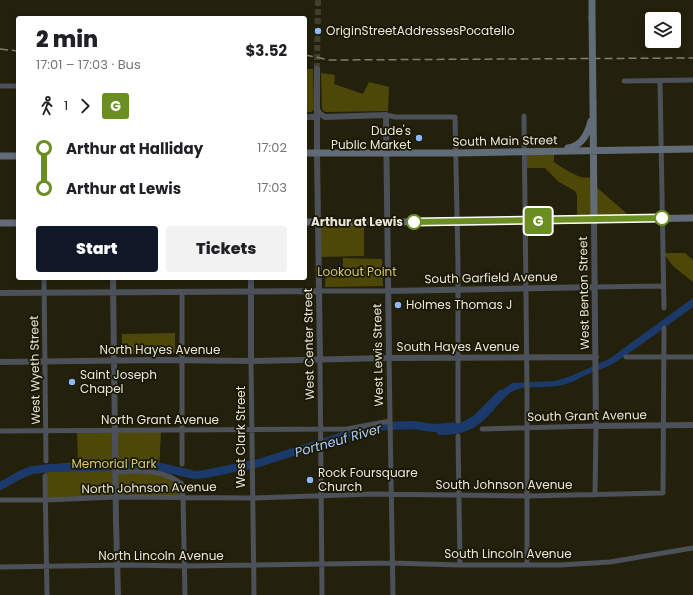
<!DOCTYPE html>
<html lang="en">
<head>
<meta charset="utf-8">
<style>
	:root { --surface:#fff; --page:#f2f2f2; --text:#202124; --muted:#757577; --accent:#111827 }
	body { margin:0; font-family:Poppins,sans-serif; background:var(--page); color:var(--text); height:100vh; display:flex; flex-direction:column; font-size:15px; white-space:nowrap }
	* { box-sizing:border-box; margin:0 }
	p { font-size:13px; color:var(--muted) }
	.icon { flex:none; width:22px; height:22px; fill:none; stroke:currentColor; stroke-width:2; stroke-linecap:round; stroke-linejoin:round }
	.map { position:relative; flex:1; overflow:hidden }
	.sheet { position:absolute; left:16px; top:16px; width:291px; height:264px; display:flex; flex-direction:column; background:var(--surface); border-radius:4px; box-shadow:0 2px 6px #0003 }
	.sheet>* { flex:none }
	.badge { padding:0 8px; border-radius:3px; font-size:14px; line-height:26px }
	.controls { position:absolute; left:645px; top:12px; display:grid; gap:8px }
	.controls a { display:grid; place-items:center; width:36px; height:36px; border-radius:4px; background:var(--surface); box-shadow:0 2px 6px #0003; font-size:20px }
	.map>.badge { position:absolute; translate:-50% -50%; box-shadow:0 0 0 2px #fff }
	.legs { display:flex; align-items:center; gap:6px; height:44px; padding:0 20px; font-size:13px }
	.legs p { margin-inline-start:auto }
	.overview { display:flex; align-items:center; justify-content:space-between; height:68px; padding:0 20px }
	h1 { font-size:22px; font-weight:800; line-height:30px }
	.primary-button { display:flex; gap:8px; margin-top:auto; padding:8px 20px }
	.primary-button a { flex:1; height:46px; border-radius:4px; background:var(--accent); color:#fff; font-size:16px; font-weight:800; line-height:46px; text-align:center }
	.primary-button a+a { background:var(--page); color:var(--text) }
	ul { padding:0 20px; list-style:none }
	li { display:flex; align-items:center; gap:14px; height:40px; font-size:15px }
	li i { display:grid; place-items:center; width:6px; height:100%; margin:0 5px; background:currentColor }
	li i::after { content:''; width:10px; height:10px; margin:-5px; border:3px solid; border-radius:50%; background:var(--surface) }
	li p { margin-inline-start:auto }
	li:first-child i { background:linear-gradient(#0000 50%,currentColor 0) }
	li:last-child i { background:linear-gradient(currentColor 50%,#0000 0) }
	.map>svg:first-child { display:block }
	.green { fill:#4e4808 }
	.water { fill:#1b3a6b }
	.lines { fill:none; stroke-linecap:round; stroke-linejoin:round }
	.river { stroke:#1b3a6b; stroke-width:8 }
	.tertiary-tunnel { stroke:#403f2b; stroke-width:6; stroke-dasharray:6 3; stroke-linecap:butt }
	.minor { stroke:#4b5059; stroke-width:5 }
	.tertiary { stroke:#4b5059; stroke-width:6 }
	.secondary { stroke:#626b78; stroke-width:7 }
	.rail { stroke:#807f6e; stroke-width:1.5; stroke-dasharray:8 4; stroke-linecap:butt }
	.secondary-bridge { stroke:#626b78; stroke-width:7 }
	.line-1-casing { stroke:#fff; stroke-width:9 }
	.line-1 { stroke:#6b8e23; stroke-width:6 }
	.poi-dot { fill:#8db9fc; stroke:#1a1804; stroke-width:1.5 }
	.stop-1-dot { fill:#fff; stroke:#6b8e23; stroke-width:2 }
	.labels { text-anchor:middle; stroke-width:3.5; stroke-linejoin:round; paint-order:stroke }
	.poi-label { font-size:12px; fill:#e7e6d9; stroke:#1a1804; text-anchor:start }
	.street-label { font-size:12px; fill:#e7e6d9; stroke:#1a1804 }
	.stop-label { font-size:12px; font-weight:bold; fill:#e7e6d9; stroke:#1a1804; text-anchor:end }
	.park-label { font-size:12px; fill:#d5cb67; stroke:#1a1804 }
	.water-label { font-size:13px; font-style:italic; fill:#afcdfc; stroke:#1a1804 }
</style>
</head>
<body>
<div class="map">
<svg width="693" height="595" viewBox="0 0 693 595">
	<rect width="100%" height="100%" fill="#23210c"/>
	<path class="green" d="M305,69H313L314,109L311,112H307V92L305,91Z
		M321,73L335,75L334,84L363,94L369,82L389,87L388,111L325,112L322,109Z
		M554,151V162C562,168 571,173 580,177C584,178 590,177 594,178V185L633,219L577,220V195L575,191L559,182L545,168H524V152Z
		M319,222H364V256L320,257Z
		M663,253H685L693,260V282L673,266Z
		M343,258L382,259L383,286L325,287L326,268H343Z
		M175,333V353L122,354V334Z
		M77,430L161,431L159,472L182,484L183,497L46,500L45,465L78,462Z"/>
	<path class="water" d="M693,298V307C667,325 641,346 614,363C606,368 597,370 588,374C582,376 576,381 569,383C552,390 532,384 515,390C508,393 503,400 497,406C479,428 467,435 438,435L434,427L457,429L475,422L488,412L496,397L501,391L512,383L555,381L571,376L609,359Z"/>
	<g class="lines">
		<path class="river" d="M0,486L22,474L32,470L51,468L142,466L160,467L195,475L205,474L259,463L349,434L384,426L414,425L433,428L463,426L476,419L501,394"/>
		<path class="tertiary-tunnel" d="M317,69L318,0"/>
		<path class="minor" d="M624,81L693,80
			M660,81L664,308
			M0,86H18
			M386,115L395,117H455L458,263V421
			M524,116L527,390V565
			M44,278L46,461
			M595,287L663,286
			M319,291H388
			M626,357H693
			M389,358L393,595
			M320,360L322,595
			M251,361L254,595
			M482,429L596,426L595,495
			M0,431L347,429L390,421
			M458,436L460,565
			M182,464V293
			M115,472C140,471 160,468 182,484L183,497L185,595
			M45,476L47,595
			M0,500H46L116,497L253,498L373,494L527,496L663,493L664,328
			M0,567L128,565L184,566L392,563L460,565H560L610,562L693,548"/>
		<path class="tertiary" d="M317,69V153L320,360
			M317,109L320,114L325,117L386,115L389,358
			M305,117H317
			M594,219L596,426L693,425
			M113,278L116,521L118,595
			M251,278V361
			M388,291L595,287
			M0,293L319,291
			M0,362L160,360L251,361L389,358L596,357"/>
		<path class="secondary" d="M592,0V18
			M593,103L594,219
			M568,148C582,146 588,133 591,121
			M305,153H455L693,149
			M0,156H18
			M305,222H456L693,218
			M0,223H18"/>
		<path class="rail" d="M0,49L18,51
			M305,55L330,60L693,58"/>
		<path class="secondary-bridge" d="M592,18L593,103"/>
	</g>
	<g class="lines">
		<defs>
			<path id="line-1" d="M414,222L662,218"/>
		</defs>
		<use href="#line-1" class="line-1-casing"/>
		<use href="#line-1" class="line-1"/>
	</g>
	<g class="poi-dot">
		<circle cx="318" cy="31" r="4"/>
		<circle cx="419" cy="138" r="4"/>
		<circle cx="398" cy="305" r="4"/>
		<circle cx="72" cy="382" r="4"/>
		<circle cx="310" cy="480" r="4"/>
	</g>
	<g class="stop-1-dot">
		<circle cx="662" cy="218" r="7"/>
		<circle cx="414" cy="222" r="7"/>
	</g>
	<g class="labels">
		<g class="poi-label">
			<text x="326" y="35">OriginStreetAddressesPocatello</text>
			<text x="411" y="135" text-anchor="end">Dude's<tspan x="411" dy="14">Public Market</tspan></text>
			<text x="406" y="309">Holmes Thomas J</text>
			<text x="80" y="379">Saint Joseph<tspan x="80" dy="14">Chapel</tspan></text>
			<text x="318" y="477">Rock Foursquare<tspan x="318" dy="14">Church</tspan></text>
		</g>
		<g class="street-label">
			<text transform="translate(505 141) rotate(-1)" y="4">South Main Street</text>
			<text transform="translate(491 278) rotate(-1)" y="4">South Garfield Avenue</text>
			<text transform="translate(584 293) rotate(-91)" y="4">West Benton Street</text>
			<text transform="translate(309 344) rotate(-91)" y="4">West Center Street</text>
			<text x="458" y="351">South Hayes Avenue</text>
			<text x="160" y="354">North Hayes Avenue</text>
			<text transform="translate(378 355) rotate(-91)" y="4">West Lewis Street</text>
			<text transform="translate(35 370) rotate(-91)" y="4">West Wyeth Street</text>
			<text transform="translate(587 416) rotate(-1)" y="4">South Grant Avenue</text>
			<text x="160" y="424">North Grant Avenue</text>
			<text transform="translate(241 437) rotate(-90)" y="4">West Clark Street</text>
			<text x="504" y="489">South Johnson Avenue</text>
			<text transform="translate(149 488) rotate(-1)" y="4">North Johnson Avenue</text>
			<text x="508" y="558">South Lincoln Avenue</text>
			<text x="161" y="560">North Lincoln Avenue</text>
		</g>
		<g class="stop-label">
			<text x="403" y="226">Arthur at Lewis</text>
		</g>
		<g class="park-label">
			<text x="357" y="276">Lookout Point</text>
			<text x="114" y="468">Memorial Park</text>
		</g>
		<g class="water-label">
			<text transform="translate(338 440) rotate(-16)" y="5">Portneuf River</text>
		</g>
	</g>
</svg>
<div class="controls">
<a><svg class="icon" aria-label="layers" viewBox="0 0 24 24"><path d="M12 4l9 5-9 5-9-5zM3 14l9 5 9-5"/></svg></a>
</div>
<b class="badge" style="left:538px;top:221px;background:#6b8e23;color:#fff">G</b>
<section class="sheet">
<div class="overview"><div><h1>2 min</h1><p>17:01 – 17:03 · Bus</p></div><b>$3.52</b></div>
<div class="legs"><svg class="icon" aria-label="walk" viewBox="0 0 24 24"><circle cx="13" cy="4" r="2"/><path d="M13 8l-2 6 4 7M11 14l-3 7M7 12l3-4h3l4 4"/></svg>1<svg class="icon" aria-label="forward" viewBox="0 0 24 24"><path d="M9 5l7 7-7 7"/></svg><b class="badge" style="background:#6b8e23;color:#fff">G</b></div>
<ul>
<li><i style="color:#6b8e23"></i><b>Arthur at Halliday</b><p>17:02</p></li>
<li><i style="color:#6b8e23"></i><b>Arthur at Lewis</b><p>17:03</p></li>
</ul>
<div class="primary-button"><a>Start</a><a>Tickets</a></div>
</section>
</div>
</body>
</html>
